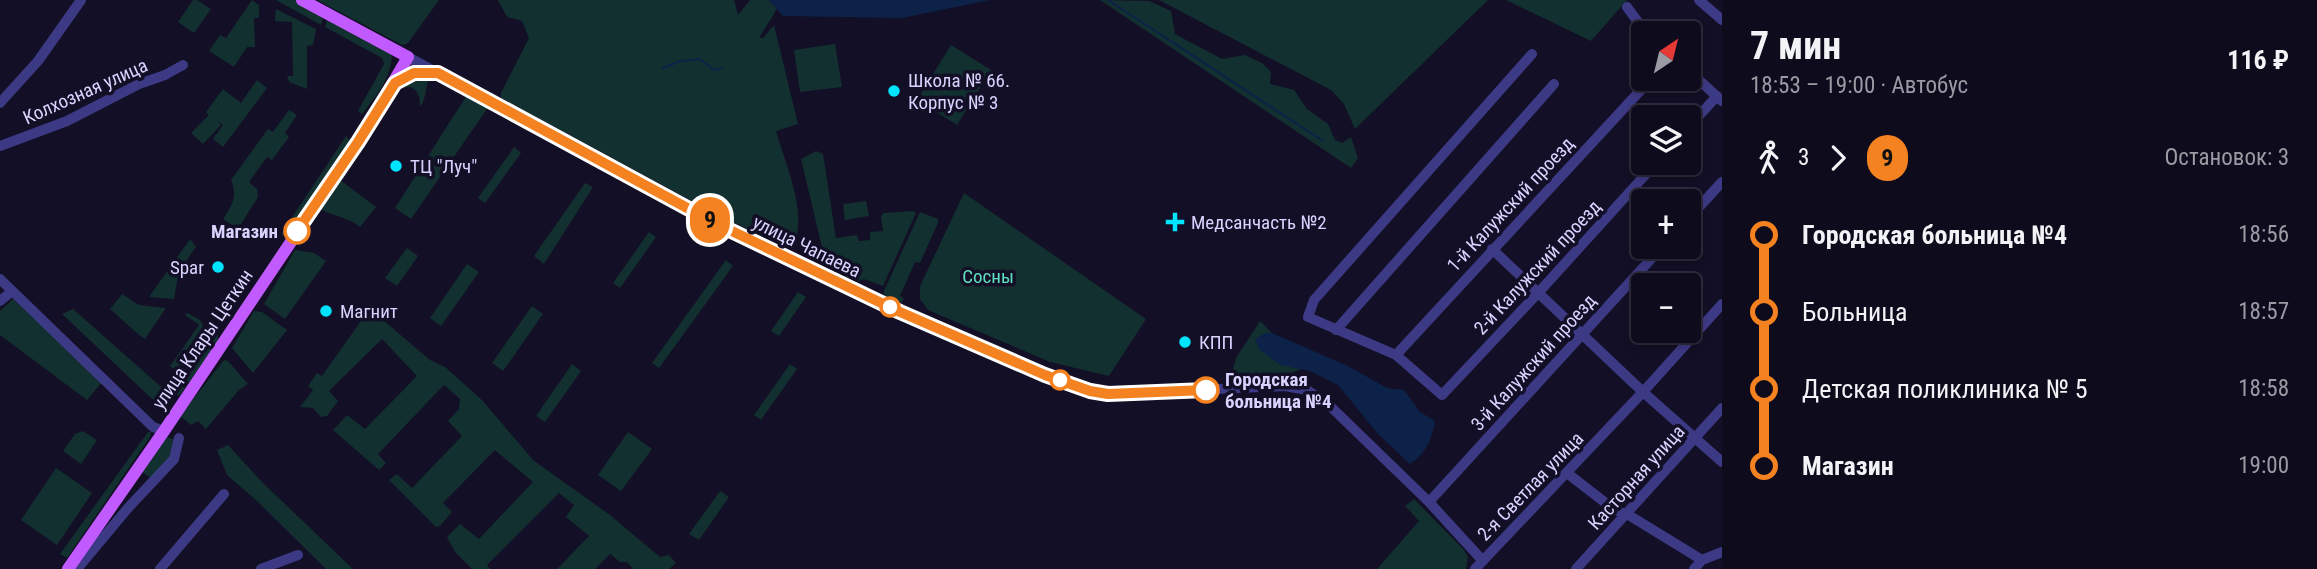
<!DOCTYPE html>
<html lang="ru">
<head>
<meta charset="utf-8">
<style>
	:root { --surface:#0e0b1c; --page:#171425; --text:#f1f3f6; --muted:#9b9ba3; --line:#2e2b3b }
	body { margin:0; font-family:"Roboto Condensed",sans-serif; background:var(--page); color:var(--text); height:100vh; display:flex; flex-direction:column; font-size:26px; white-space:nowrap }
	* { box-sizing:border-box; margin:0 }
	p { font-size:23px; color:var(--muted) }
	.icon { flex:none; width:38px; height:38px; fill:none; stroke:currentColor; stroke-width:2; stroke-linecap:round; stroke-linejoin:round }
	.map { position:relative; flex:1; overflow:hidden }
	.details { display:flex; flex-direction:column; background:var(--surface); width:595px }
	.details>* { flex:none }
	.badge { padding:0 14px; border-radius:23px; font-size:24px; line-height:46px }
	.needle { width:46px; rotate:35deg }
	.tools { position:absolute; left:1631px; top:21px; display:grid; gap:14px }
	.tools a { display:grid; place-items:center; width:70px; height:70px; border-radius:7px; background:var(--surface); box-shadow:0 4px 10px #0003,0 0 0 2px var(--line); font-size:35px }
	.map>.badge { position:absolute; translate:-50% -50%; box-shadow:0 0 0 4px #fff }
	.legs { display:flex; align-items:center; gap:10px; height:77px; padding:0 28px; font-size:23px }
	.legs p { margin-inline-start:auto }
	.headline { display:flex; align-items:center; justify-content:space-between; height:119px; padding:0 28px }
	h1 { font-size:38px; font-weight:700; line-height:52px }
	ul { padding:0 28px; list-style:none }
	li { display:flex; align-items:center; gap:24px; height:77px; font-size:26px }
	li i { display:grid; place-items:center; width:10px; height:100%; margin:0 9px; background:currentColor }
	li i::after { content:''; width:18px; height:18px; margin:-9px; border:5px solid; border-radius:50%; background:var(--surface) }
	li p { margin-inline-start:auto }
	li:first-child i { background:linear-gradient(#0000 50%,currentColor 0) }
	li:last-child i { background:linear-gradient(currentColor 50%,#0000 0) }
	main { display:flex; flex:1; min-height:0 }
	.map>svg:first-child { display:block }
	.green { fill:#12302f }
	.water { fill:#0c2248 }
	.lines { fill:none; stroke-linecap:round; stroke-linejoin:round }
	.stream { stroke:#0c2248; stroke-width:2 }
	.minor { stroke:#3d3a85; stroke-width:10 }
	.major { stroke:#c25bff; stroke-width:12 }
	.line-1-casing { stroke:#fff; stroke-width:16 }
	.line-1 { stroke:#f58220; stroke-width:10 }
	.poi-dot { fill:#00e5ff; stroke:#130f26; stroke-width:2.5 }
	.stop-1-dot { fill:#fff; stroke:#f58220; stroke-width:3.5 }
	.labels { text-anchor:middle; stroke-width:7; stroke-linejoin:round; paint-order:stroke }
	.poi-label { font-size:19px; fill:#d9d4ff; stroke:#130f26; text-anchor:start }
	.street-label { font-size:19px; fill:#d9d4ff; stroke:#130f26 }
	.stop-label { font-size:19px; font-weight:bold; fill:#d9d4ff; stroke:#130f26; text-anchor:end }
	.park-label { font-size:19px; fill:#5fe0c0; stroke:#130f26 }
</style>
</head>
<body>
<main>
<div class="map">
<svg width="1722" height="569" viewBox="0 0 1722 569">
	<rect width="100%" height="100%" fill="#130f26"/>
	<path class="green" d="M193,0H197L211,9L194,33L178,22Z
		M252,0L259,5V18H254L255,47H247L234,67L209,51L220,35L226,38Z
		M276,0H296L324,15L321,25Z
		M317,0H439L408,43L402,45Z
		M498,0H734L738,15L750,0H769L777,9L759,38H763L774,25L798,124L776,131C787,169 808,212 793,250L712,212L501,98V93L529,38L522,21L507,17Z
		M1100,0L1149,1L1171,11L1175,34L1222,59L1245,55L1262,63L1271,72L1270,84L1294,90L1307,109L1328,124L1335,140L1342,143L1351,137L1358,158L1351,168Z
		M1159,0H1488L1355,129L1344,104L1331,90Z
		M1506,0H1627L1591,41Z
		M276,9L316,29L313,45L307,46V89L289,82L287,76H293L292,22L275,21Z
		M328,17L392,54C391,79 377,95 362,114L358,111L384,64L382,58L325,27Z
		M835,44L842,87L800,92L794,50Z
		M951,45L991,70L957,125L917,100Z
		M415,74L431,76C424,86 428,96 420,107C420,97 419,92 411,87L398,88L404,80Z
		M257,80L267,88L223,147L213,139L223,125L218,121L221,125L203,144L191,133L209,115L206,112L223,89L241,103Z
		M467,95L489,106L411,219L395,208Z
		M289,110L297,115L285,133L289,137L272,160L267,157L249,182L257,189L258,197L238,229L223,219C232,206 238,196 231,180L268,129L273,132Z
		M346,136L350,140V143L286,237L281,234Z
		M514,147L521,153L485,203L478,198Z
		M816,151L823,154L836,238L857,235L859,241L870,240V232L883,231L881,217L883,213L913,211L916,213L883,286L864,279L858,281L852,280L814,260L822,247L801,159Z
		M340,180L376,207L360,227C348,217 335,217 320,209Z
		M585,183L593,187L544,264L534,256Z
		M964,193L1146,319L1109,376L1050,362L928,310L920,299V286Z
		M866,201L869,216L845,220L843,204Z
		M920,212L938,219V223L920,263L915,262L900,296L904,298L902,302H897L884,295V291Z
		M649,232L656,237L620,288L613,283Z
		M190,239L196,247L179,271L174,299L149,297Z
		M407,248L418,256L397,286L385,278Z
		M295,250L314,253L326,261L285,319L264,304Z
		M726,260L733,266L659,368L652,363Z
		M467,264L479,272L441,326L430,318Z
		M798,292L806,297L779,336L771,331Z
		M122,294L139,305L166,308L145,339C132,330 122,319 110,309Z
		M13,299L102,382L87,400L0,335V311Z
		M373,304L383,320L430,360L445,367L482,400L533,460L610,515L660,557L669,555L676,563L669,569H633L627,562H620L610,554L595,569H557L589,536L566,517L574,505L559,493L487,565L490,569H472L455,552L447,537L460,524L479,539L533,482L495,450L443,503L452,512L440,526L436,527L389,480L397,474L412,488L462,436L448,421L459,409L460,399L444,385L378,454L386,463L379,470L333,430L347,415L365,429L417,376L382,339L329,391L338,401L327,416L321,417L313,408L300,407L313,390L308,386L317,373L322,376Z
		M532,306L543,314L503,371L492,363Z
		M73,309L167,392L168,406L165,411L62,314Z
		M254,311L262,312L287,330L253,373L232,348Z
		M187,313L200,320L204,327L186,354L178,373L170,366L199,325L185,315Z
		M1260,321L1272,333H1265L1264,351L1273,360L1302,369L1291,373V379H1256L1239,376L1233,369L1236,358Z
		M213,329L218,332V342L179,396L169,390Z
		M224,360L228,361L248,384L239,390L206,429L198,421L191,425L180,416Z
		M572,364L581,371L545,422L536,416Z
		M790,364L797,369L761,420L754,415Z
		M83,431L97,440L81,464L63,451L75,434Z
		M148,432H151L150,437L67,558L60,554Z
		M628,432L652,449L621,491L598,475Z
		M166,437L174,439L172,458L152,479L142,472Z
		M228,445L262,482L353,569H326L258,502L227,475L217,450Z
		M56,468L92,493L57,545L21,520Z
		M720,491L729,497L699,540L689,534Z
		M1414,499L1464,550L1468,557L1466,569H1377L1419,521L1405,506Z"/>
	<path class="water" d="M769,0H990L902,18L783,16Z
		M1265,333H1272L1348,366L1387,388L1404,390L1420,412L1435,421C1432,439 1426,454 1410,464L1378,434L1338,385L1310,371L1280,365L1259,349L1255,339Z"/>
	<g class="lines">
		<path class="stream" d="M1108,0L1323,141
			M663,68L680,61L700,59L714,70L722,68"/>
		<path class="minor" d="M1699,0L1722,20
			M1627,7L1646,33
			M1532,54L1314,300L1308,317L1396,355L1442,395L1539,292L1656,163
			M408,57L713,222L900,312L1060,380L1090,391L1108,394L1285,386L1307,390L1329,405L1429,502L1483,561
			M1689,71L1722,101
			M395,83L414,73L433,72
			M0,103L38,61L81,0
			M1689,127L1717,96
			M0,146L67,121L139,84L165,75L183,65
			M1689,218L1722,182
			M1492,249L1643,392L1722,462
			M0,279L153,427L164,431
			M0,301L11,292
			M1336,330L1554,84
			M1396,355L1651,79
			M1567,473L1616,511L1627,514L1702,560
			M1429,502L1662,247
			M77,569L128,508L174,459L179,438
			M160,569L224,494
			M261,569L298,555
			M1475,569L1643,392L1722,304
			M1576,569L1722,408
			M1694,569L1702,560L1722,552"/>
		<path class="major" d="M68,569L164,431L358,142L408,57L302,0"/>
	</g>
	<g class="lines">
		<defs>
			<path id="line-1" d="M297,231L358,142L395,83L414,73H438L713,222L900,312L1045,375L1090,391L1108,394L1206,390"/>
		</defs>
		<use href="#line-1" class="line-1-casing"/>
		<use href="#line-1" class="line-1"/>
	</g>
	<g class="poi-dot">
		<circle cx="894" cy="91" r="7"/>
		<circle cx="396" cy="166" r="7"/>
		<path d="M1171.5 211.5h7v7h7v7h-7v7h-7v-7h-7v-7h7z"/>
		<circle cx="218" cy="267" r="7"/>
		<circle cx="326" cy="311" r="7"/>
		<circle cx="1185" cy="342" r="7"/>
	</g>
	<g class="stop-1-dot">
		<circle cx="297" cy="231" r="12"/>
		<circle cx="890" cy="307" r="9"/>
		<circle cx="1060" cy="380" r="9"/>
		<circle cx="1206" cy="390" r="12"/>
	</g>
	<g class="labels">
		<g class="poi-label">
			<text x="908" y="87">Школа № 66.<tspan x="908" dy="22">Корпус № 3</tspan></text>
			<text x="410" y="173">ТЦ "Луч"</text>
			<text x="1191" y="229">Медсанчасть №2</text>
			<text x="204" y="274" text-anchor="end">Spar</text>
			<text x="340" y="318">Магнит</text>
			<text x="1199" y="349">КПП</text>
		</g>
		<g class="street-label">
			<text transform="translate(85 91) rotate(-24)" y="7">Колхозная улица</text>
			<text transform="translate(1510 204) rotate(-47)" y="7">1-й Калужский проезд</text>
			<text transform="translate(807 246) rotate(26)" y="7">улица Чапаева</text>
			<text transform="translate(1537 267) rotate(-47)" y="7">2-й Калужский проезд</text>
			<text transform="translate(202 339) rotate(-56)" y="7">улица Клары Цеткин</text>
			<text transform="translate(1533 362) rotate(-48)" y="7">3-й Калужский проезд</text>
			<text transform="translate(1636 477) rotate(-48)" y="7">Касторная улица</text>
			<text transform="translate(1530 486) rotate(-46)" y="7">2-я Светлая улица</text>
		</g>
		<g class="stop-label">
			<text x="278" y="238">Магазин</text>
			<text x="1225" y="386" text-anchor="start">Городская<tspan x="1225" dy="22">больница №4</tspan></text>
		</g>
		<g class="park-label">
			<text x="988" y="283">Сосны</text>
		</g>
	</g>
</svg>
<div class="tools">
<a><svg class="needle" viewBox="-14 -14 28 28"><path d="M0-13l5 13h-10z" fill="#e53935"/><path d="M0 13l5-13h-10z" fill="#9b9ba3"/></svg></a>
<a><svg class="icon" aria-label="layers" viewBox="0 0 24 24"><path d="M12 4l9 5-9 5-9-5zM3 14l9 5 9-5"/></svg></a>
<a>+</a>
<a>−</a>
</div>
<b class="badge" style="left:710px;top:220px;background:#f58220;color:#111">9</b>
</div>
<section class="details">
<div class="headline"><div><h1>7 мин</h1><p>18:53 – 19:00 · Автобус</p></div><b>116 ₽</b></div>
<div class="legs"><svg class="icon" aria-label="walk" viewBox="0 0 24 24"><circle cx="13" cy="4" r="2"/><path d="M13 8l-2 6 4 7M11 14l-3 7M7 12l3-4h3l4 4"/></svg>3<svg class="icon" aria-label="forward" viewBox="0 0 24 24"><path d="M9 5l7 7-7 7"/></svg><b class="badge" style="background:#f58220;color:#111">9</b><p>Остановок: 3</p></div>
<ul>
<li><i style="color:#f58220"></i><b>Городская больница №4</b><p>18:56</p></li>
<li><i style="color:#f58220"></i><span>Больница</span><p>18:57</p></li>
<li><i style="color:#f58220"></i><span>Детская поликлиника № 5</span><p>18:58</p></li>
<li><i style="color:#f58220"></i><b>Магазин</b><p>19:00</p></li>
</ul>
</section>
</main>
</body>
</html>
